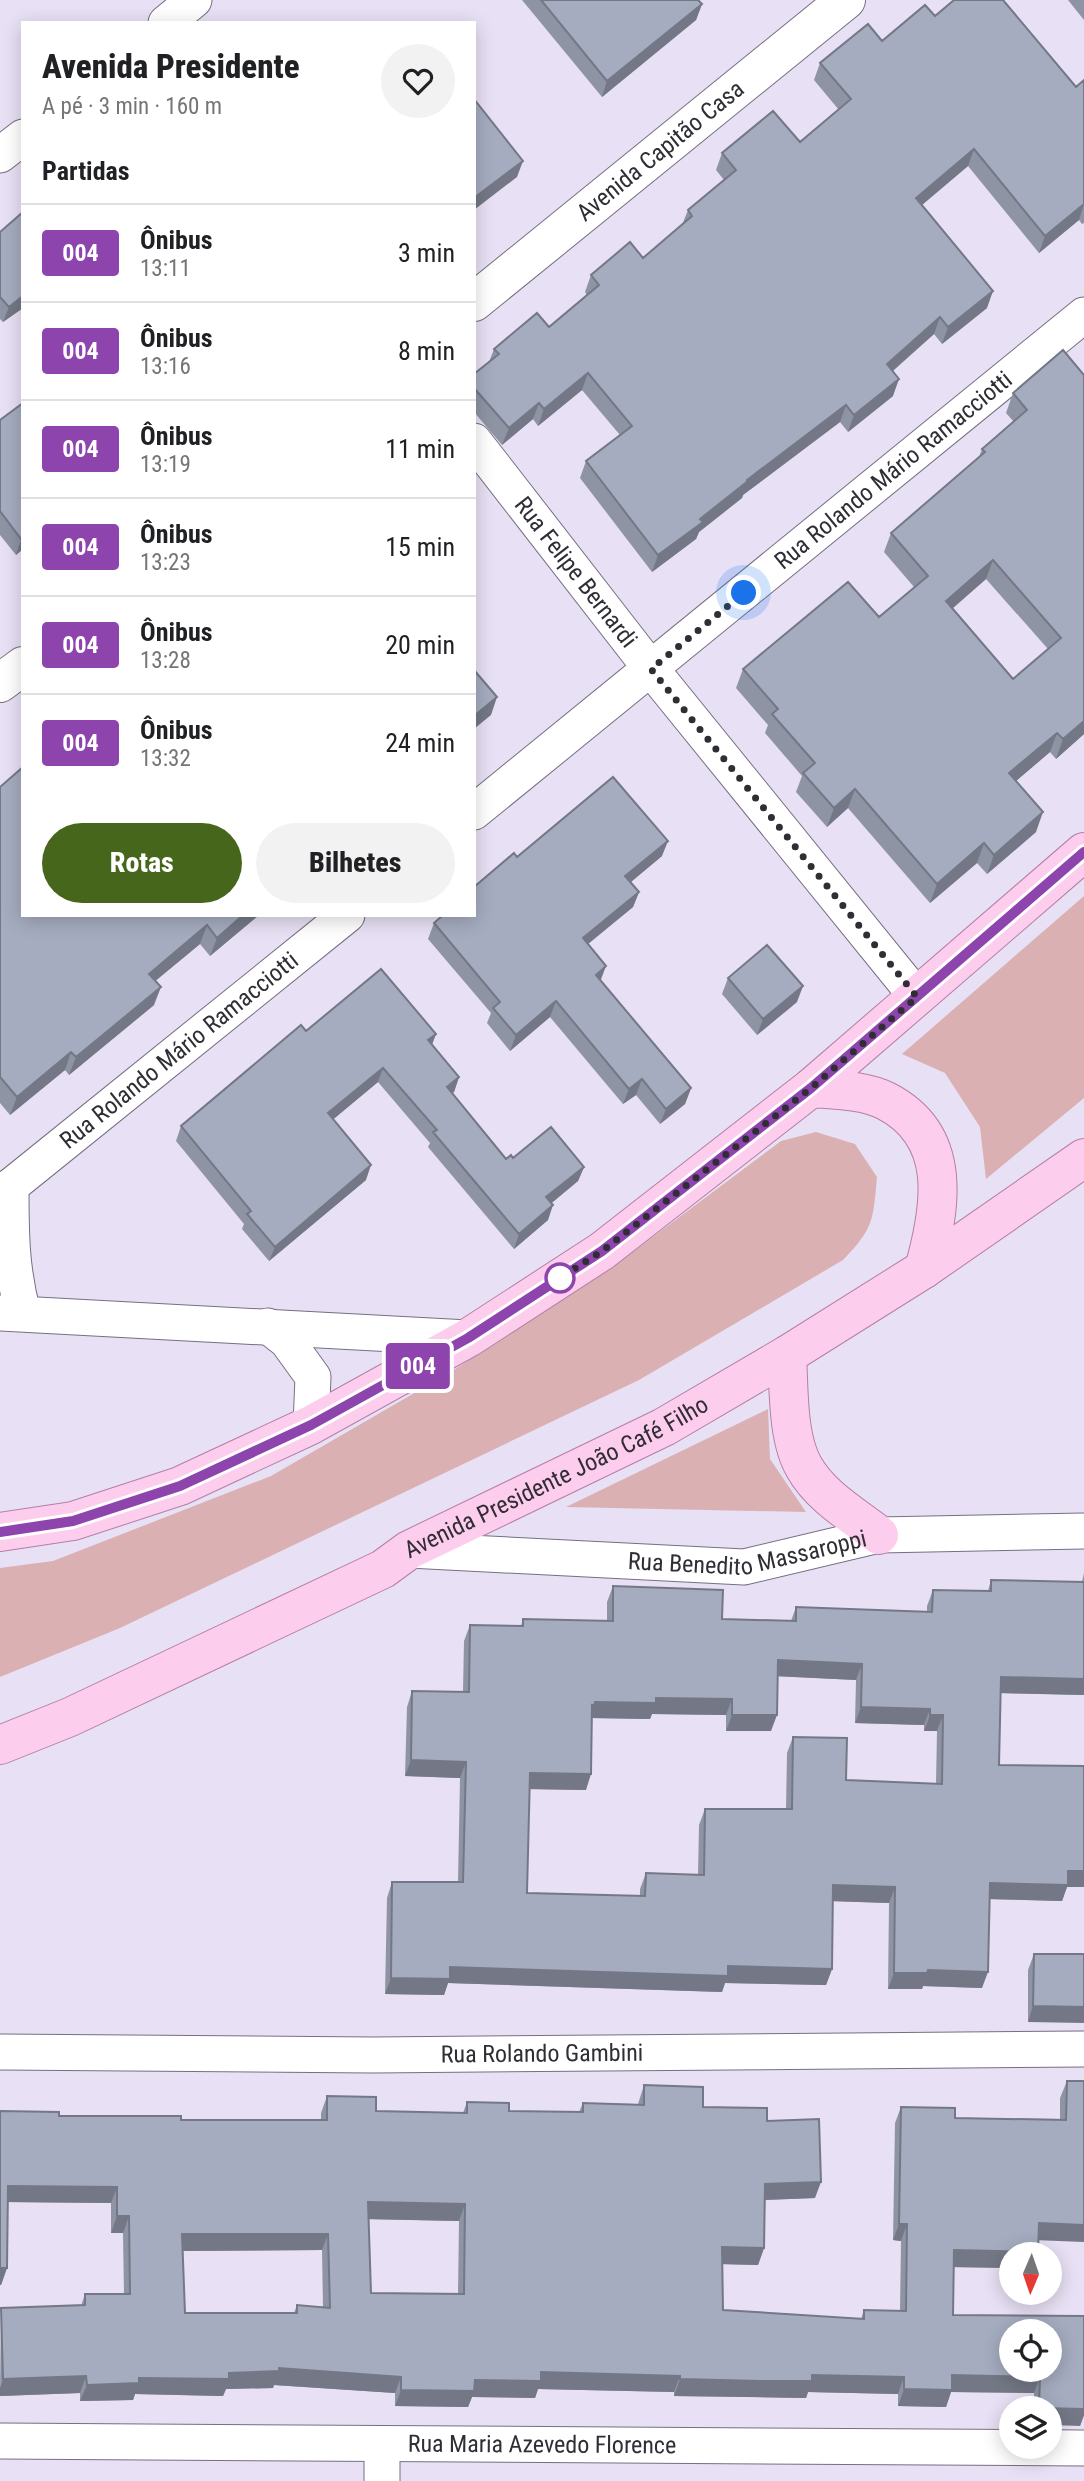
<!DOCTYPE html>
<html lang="pt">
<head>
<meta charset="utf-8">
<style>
	:root { --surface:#fff; --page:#f2f2f2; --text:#202124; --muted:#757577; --line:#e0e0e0; --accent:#46661c }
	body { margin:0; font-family:"Roboto Condensed",sans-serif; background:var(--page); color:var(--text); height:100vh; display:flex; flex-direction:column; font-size:26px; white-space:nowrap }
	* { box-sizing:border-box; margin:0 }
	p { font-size:23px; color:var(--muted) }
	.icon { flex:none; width:38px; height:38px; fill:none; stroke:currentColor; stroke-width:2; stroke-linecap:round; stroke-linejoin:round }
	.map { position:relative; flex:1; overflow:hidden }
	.sheet { position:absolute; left:21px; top:21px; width:455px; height:896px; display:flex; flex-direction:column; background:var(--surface); border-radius:0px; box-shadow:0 4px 18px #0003 }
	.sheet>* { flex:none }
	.badge { padding:0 14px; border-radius:5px; font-size:24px; line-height:46px }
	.needle { width:46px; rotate:182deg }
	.tools { position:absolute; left:999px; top:2242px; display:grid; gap:14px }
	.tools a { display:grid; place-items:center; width:63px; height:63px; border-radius:50%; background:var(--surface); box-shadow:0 4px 18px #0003; font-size:35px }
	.you { position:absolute; width:35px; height:35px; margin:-18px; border:5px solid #fff; border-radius:50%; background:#1a73e8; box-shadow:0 0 0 10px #1a73e833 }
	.map>.badge { position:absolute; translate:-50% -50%; box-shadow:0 0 0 4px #fff }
	h2 { padding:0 21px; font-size:26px; line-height:63px }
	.round { display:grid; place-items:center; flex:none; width:74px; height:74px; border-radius:37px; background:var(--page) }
	.overview { display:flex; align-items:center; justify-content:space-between; height:119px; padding:0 21px }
	h1 { font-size:33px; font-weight:800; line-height:52px }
	.action { display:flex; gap:14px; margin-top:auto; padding:14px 21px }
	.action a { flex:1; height:80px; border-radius:42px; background:var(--accent); color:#fff; font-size:28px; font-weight:800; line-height:80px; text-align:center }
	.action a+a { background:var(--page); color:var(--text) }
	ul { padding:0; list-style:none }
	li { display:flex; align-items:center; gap:21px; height:98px; padding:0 21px; border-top:2px solid var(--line) }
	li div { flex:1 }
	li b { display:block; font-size:26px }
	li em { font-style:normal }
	li .badge { min-width:77px; font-weight:700; text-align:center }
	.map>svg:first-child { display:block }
	.green { fill:#dab0b3 }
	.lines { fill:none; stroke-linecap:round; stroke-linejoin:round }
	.minor-casing { stroke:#766f81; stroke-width:37 }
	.secondary-casing { stroke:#766f81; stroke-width:40 }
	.primary-casing { stroke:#b57fa6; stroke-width:40 }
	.minor { stroke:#fff; stroke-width:35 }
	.secondary { stroke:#fff; stroke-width:38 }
	.primary { stroke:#fdcdee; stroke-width:38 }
	.wall { fill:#8e94a4; fill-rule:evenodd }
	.shaded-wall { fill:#747886 }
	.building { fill:#a5acbf; stroke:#747886; stroke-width:2; fill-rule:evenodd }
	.line-casing { stroke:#fff; stroke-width:16 }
	.line { stroke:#8e44ad; stroke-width:10 }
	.walk { stroke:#312d35; stroke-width:7; stroke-dasharray:0 12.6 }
	.stop-dot { fill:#fff; stroke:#8e44ad; stroke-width:3.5 }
	.labels { text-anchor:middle; stroke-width:5; stroke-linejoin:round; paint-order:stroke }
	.street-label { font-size:24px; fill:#312d35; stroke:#f5eeff }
</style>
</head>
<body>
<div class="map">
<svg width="1084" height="2481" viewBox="0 0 1084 2481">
	<rect width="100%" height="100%" fill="#e8e0f4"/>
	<path class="green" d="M1084,896V1098L986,1179L980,1127L945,1073L902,1054Z
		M816,1132L855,1144L877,1177C873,1220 874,1228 843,1260L639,1380L120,1628L0,1677V1568L53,1561L271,1476L449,1373L610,1269L781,1141Z
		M768,1409L770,1459L806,1512L566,1507Z"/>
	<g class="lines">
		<defs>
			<g id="minor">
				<path d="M166,23L194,0"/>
				<path d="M0,155L23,137"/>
				<path id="s1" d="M474,441L651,669L917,997"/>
				<path id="s2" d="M474,812L1084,315"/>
				<path d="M11,1186C11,1232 11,1269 23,1313"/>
				<path id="s3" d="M0,1193L11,1186L347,915"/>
				<path d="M0,1313L468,1338"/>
				<path d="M268,1326L287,1341L313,1377L311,1425"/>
				<path id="s4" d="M409,1550L744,1567L879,1535L1084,1531"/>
				<path id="s5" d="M0,2052L373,2055L1084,2049"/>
				<path id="s6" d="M0,2441L1084,2448"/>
				<path d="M382,2481V2444"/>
			</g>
			<g id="secondary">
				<path id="s7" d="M474,302L846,0"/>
				<path d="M0,683L23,666"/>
			</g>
			<g id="primary">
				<path d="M811,1088C835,1090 864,1090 886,1101C954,1136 941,1208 924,1269"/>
				<path d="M787,1355C789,1388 787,1438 804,1467C820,1496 853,1515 879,1535"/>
				<path d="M0,1532L73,1521L180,1486L311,1425L468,1338L602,1251L811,1088L1084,852"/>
				<path id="s8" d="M0,1745L70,1717L383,1569L409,1550L664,1427L787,1355L924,1269L1084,1158"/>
			</g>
		</defs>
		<use href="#minor" class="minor-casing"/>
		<use href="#secondary" class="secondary-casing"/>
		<use href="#primary" class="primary-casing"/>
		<use href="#minor" class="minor"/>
		<use href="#secondary" class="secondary"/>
		<use href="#primary" class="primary"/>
	</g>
	<path class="wall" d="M522,0H698L702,4L696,20L602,97Z
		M1068,0H1084V20Z
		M935,16L1076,87L1084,80V223L1082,224L1079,220L1039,253L968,166L922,205L987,308L942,344L934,334L893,371V396L848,432L840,422L743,495L742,498L699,532L696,539L652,572L580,478L586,461L620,435L582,390L538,426L533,419L502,445L474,412V374L489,362L494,349L549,327L587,295L585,292L591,275L643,258L682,225L688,210L724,180L716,170L722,153L800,142L839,110L814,80L820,63L882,41Z
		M23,212V308L3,322L0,319V232Z
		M1084,375V734L1056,759L1050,752L1016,781L1036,832L987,874L977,863L930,903L848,808L827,827L796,792L802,776L765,733L768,725L736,688L743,669L879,617L914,587L884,552L891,533L979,457L982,449L1014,422L1006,413L1013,393ZM986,579L1048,649L1013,679L952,609Z
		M23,403V549L16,555L0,535V420Z
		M0,787L259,915L210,956L200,944L155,981L154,1005L69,1075L65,1070L10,1115L0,1103Z
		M662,856L631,882L639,892L633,907L588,944L601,981L691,1088L685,1104L660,1124L636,1095L623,1104L550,1017L510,1051L487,1023L491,1013L428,939L434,923L517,857Z
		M728,978L797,1002L757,1035L722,994Z
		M306,1031L436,1034L432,1045L459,1077L454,1092L452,1093L506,1159L513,1158L584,1167L578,1181L551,1203L548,1220L514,1249L428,1147L430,1143L378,1082L333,1119L366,1180L269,1261L242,1229L244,1224L176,1141L181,1126Z
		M1084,1573V1695L1001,1693L999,1765L1084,1766V1887H1067L1062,1901L989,1899L982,1988L923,1986L922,1989H888L889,1903L833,1901L832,1969L826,1985L725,1983L722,1992L448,1983L444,1995L385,1994L387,1898L392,1882H458L460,1778L405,1776L407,1707L412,1691L463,1692L464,1641L470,1625L521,1626L523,1619L607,1621V1602L613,1586L722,1619L791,1621L796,1607L927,1612V1606L933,1590L988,1591L991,1580L1082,1582ZM777,1676L856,1680L855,1723L924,1725V1731H937L936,1784L846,1780L793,1737L787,1753L786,1809H705L699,1825L698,1875L646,1873L640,1889V1896L527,1893L529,1789L586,1790L592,1718L650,1719L652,1714L726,1715V1731H771Z
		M1034,1954H1084L1028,2022V1970Z
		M1067,2081H1084L1039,2240L1038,2254H1012V2268L954,2267L953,2315L1084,2316V2415L1080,2426L1050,2408H1034V2393L951,2392L946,2407L898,2406V2394L808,2392L806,2398L754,2397L674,2396V2392L538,2389L535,2398L472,2397L468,2407L395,2406V2393L274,2385L273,2388L226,2389L223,2396L135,2394L133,2400L80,2401V2393L0,2396L1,2308L81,2306L85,2294H124L123,2233H111V2203L8,2202L7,2268L1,2285L0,2111L59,2116L181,2120H321V2113L327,2096L376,2111L463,2113L467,2102L509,2111L579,2112L583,2103L638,2104L644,2085L703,2107L767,2121L815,2198L765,2200L764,2248L758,2265L722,2264L723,2310L861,2319L864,2310L900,2311L901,2241L893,2240L895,2123L901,2107L955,2118L1060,2119V2098ZM368,2219L459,2221L458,2294L371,2293ZM322,2250L323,2307L297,2305L294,2313H185L182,2251Z"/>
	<path class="shaded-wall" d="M702,4L696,20L602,97L607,81Z
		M974,149L968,166L910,215L916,198Z
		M523,161L517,177L474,210V198Z
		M1084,204L1079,220L1039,253L1045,236Z
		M993,291L987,308L942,344L948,327Z
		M23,296V308L3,322L9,307Z
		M940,317L934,334L881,381L887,364Z
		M588,373L582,390L538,426L544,409Z
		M899,379L893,396L848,432L854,415Z
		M539,403L533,419L502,445L509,428Z
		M846,405L840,422L743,495L742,498L699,532L696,539L652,572L658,555L747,480Z
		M23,538V549L16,555L21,539Z
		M993,560L986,579L939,620L946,601Z
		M497,697L491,715L474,729V716Z
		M1084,721V734L1056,759L1063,739Z
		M1057,733L1050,752L1002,793L1009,773Z
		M855,789L848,808L827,827L834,808Z
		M1043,812L1036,832L987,874L994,855Z
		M668,841L662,856L620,891L625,876Z
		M984,843L977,863L930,903L937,884Z
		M639,892L633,907L577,953L583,938Z
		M243,915H259L210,956L217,938Z
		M207,925L200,944L142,992L149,974Z
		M606,966L600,982L596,975Z
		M803,986L797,1002L757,1035L763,1019Z
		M161,987L154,1005L69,1075L76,1057Z
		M556,1001L550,1017L510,1051L516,1035Z
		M436,1034L430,1049L428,1040Z
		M71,1052L65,1070L10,1115L17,1097Z
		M383,1068L378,1082L323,1128L328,1113Z
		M459,1077L454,1092L442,1102L447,1087Z
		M642,1079L636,1095L623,1104L629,1089Z
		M691,1088L685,1104L660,1124L666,1109Z
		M371,1165L366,1180L269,1261L275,1247Z
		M584,1167L578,1181L541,1212L546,1197Z
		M553,1205L548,1220L514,1249L519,1234Z
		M778,1660L862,1664L856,1680L772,1676Z
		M1001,1677L1084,1679V1695L995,1693Z
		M656,1698L732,1699L726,1715L652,1714L650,1719L590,1718L592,1705L595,1702Z
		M861,1707L930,1709L924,1725L855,1723Z
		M732,1715H777L771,1731H726Z
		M930,1715H943L937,1731H924Z
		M411,1760L466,1762L460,1778L405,1776Z
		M530,1773L591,1774L586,1790L524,1789Z
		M1068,1871H1084V1887H1067L1062,1901L984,1899L990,1883Z
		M833,1885L895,1887L889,1903L827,1901Z
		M728,1966L832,1969L826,1985L725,1983L722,1992L448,1983L444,1995L385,1994L391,1978L450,1967Z
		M928,1970L988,1972L982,1988L923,1986L922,1989H888L894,1973Z
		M1033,2006L1084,2007V2023L1028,2022Z
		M821,2182L815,2198L759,2200L765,2184Z
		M8,2186L117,2187L111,2203L2,2202Z
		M368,2202L465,2204L459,2221L362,2219Z
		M117,2216H129L123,2233H111Z
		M1039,2223L1084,2225V2242L1033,2240Z
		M899,2224H907L901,2241L893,2240Z
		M182,2234H328L322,2250L176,2251Z
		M722,2247L764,2248L758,2265L716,2264Z
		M954,2250L1038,2252V2254H1012V2268L948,2267Z
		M0,2268H7L1,2285H0Z
		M279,2368L401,2377L395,2393L274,2385L273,2388L226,2389L223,2396L135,2394L133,2400L80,2401L87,2385L139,2378L229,2373Z
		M541,2372L680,2376L674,2392L538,2389L535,2398L472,2397L468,2407L395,2406L401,2390Z
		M812,2375L904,2377L898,2394L808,2392L806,2398L674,2396L680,2379Z
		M952,2375L1040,2377L1034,2393L951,2392L946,2407L898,2406L904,2389Z
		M86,2376L80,2393L0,2396V2388L3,2379Z
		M1050,2409H1084V2415L1080,2426L1050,2425Z"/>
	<path class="building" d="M541,0H698L702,4L607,81Z
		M954,0H1003L1076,87L1084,80V204L1045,236L974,149L916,198L993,291L948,327L940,317L887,364L899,379L854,415L846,405L747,480L748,481L700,519L703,522L658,555L586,461L632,426L588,373L544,409L539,403L509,428L474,388V374L499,354L494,349L537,313L549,327L599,285L591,275L630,242L643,258L692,216L688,210L736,170L722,153L773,111L800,142L851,99L820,63L868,24L882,41L925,5L935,16Z
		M474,99L523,161L474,198Z
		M23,212V296L9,307L0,297V232Z
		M1063,350L1084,375V721L1063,739L1057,733L1009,773L1043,812L994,855L984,843L937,884L855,789L834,808L803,773L815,763L772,714L778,709L743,669L848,582L879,617L928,576L891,533L985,452L982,449L1027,410L1013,393ZM993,560L1061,638L1013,679L946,601Z
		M23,403V538L21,539L0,511V420Z
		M474,670L497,697L474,716Z
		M23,767V915H243L217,938L207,925L149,974L161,987L76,1057L71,1052L17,1097L0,1077V787Z
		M613,777L668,841L625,876L639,892L583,938L606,966L596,975L691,1088L666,1109L642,1079L629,1089L556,1001L516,1035L493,1008L500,1002L434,923L443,915H474V887L514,853L517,857Z
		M767,945L803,986L763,1019L728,978Z
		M381,969L436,1034L428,1040L459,1077L447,1087L506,1159L511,1155L513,1158L551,1127L584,1167L546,1197L553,1205L519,1234L433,1132L437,1130L383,1068L328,1113L371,1165L275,1247L247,1214L251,1211L181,1126L301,1025L306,1031Z
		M991,1580L1084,1582V1679L1001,1677L999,1765L1084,1766V1871H1068V1885L990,1883L988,1972L928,1970L927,1973H894L895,1887L833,1885L832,1969L728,1966V1976L450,1967V1979L391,1978L392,1882H463L466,1762L411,1760L412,1691L469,1692L470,1625L523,1626V1619L613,1621V1586L723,1590L722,1619L796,1621V1607L932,1612L933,1590L991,1591ZM778,1660L862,1664L861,1707L930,1709V1715H943L942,1784L846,1780L847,1738L793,1737L792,1809H705L704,1875L646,1873L645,1896L527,1893L530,1773L591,1774L592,1705L594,1706L595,1702L656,1703V1698L732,1699V1715H777Z
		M1034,1954H1084V2007L1033,2006Z
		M1067,2081H1084V2225L1039,2223L1038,2252L954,2250L953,2315L1084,2316V2409L1039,2408L1040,2377L952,2375V2390L904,2389V2377L812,2375V2381H760L680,2379V2376L541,2372V2381L475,2380L474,2391L401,2390V2377L279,2368V2371L229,2373V2379L139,2378V2383L87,2385L86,2376L3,2379L1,2308L85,2305V2294H130L129,2216H117V2187L8,2186L7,2268H0V2111L59,2112V2116H181V2120H327V2096L376,2097V2111L467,2113V2102L509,2103V2111L583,2112V2103L644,2105V2085L703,2087V2107L767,2108V2121L819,2119L821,2182L765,2184L764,2248L722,2247L723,2310L864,2319V2310L906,2311L907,2224H899L901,2107L955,2108V2118L1066,2120ZM368,2202L465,2204L464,2294L371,2293ZM182,2234H328L330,2308L297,2305V2313H185ZM1012,2331H1050V2370H1012Z"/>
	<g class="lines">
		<defs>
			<path id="line" d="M0,1532L73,1521L180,1486L311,1425L468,1338L602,1251L811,1088L1084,852"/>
		</defs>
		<use href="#line" class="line-casing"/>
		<use href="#line" class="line"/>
		<path class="walk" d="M560,1278L557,1280L602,1251L811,1088L917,997L651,669L744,593"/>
	</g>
	<circle class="stop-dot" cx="560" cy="1278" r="14"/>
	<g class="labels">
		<g class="street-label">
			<text dy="8" stroke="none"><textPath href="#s7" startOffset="240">Avenida Capitão Casa</textPath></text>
			<text dy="8" stroke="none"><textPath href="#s2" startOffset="541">Rua Rolando Mário Ramacciotti</textPath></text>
			<text dy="8" stroke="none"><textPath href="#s1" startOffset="166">Rua Felipe Bernardi</textPath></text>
			<text dy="8" stroke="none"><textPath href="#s3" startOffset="229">Rua Rolando Mário Ramacciotti</textPath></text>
			<text dy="8" stroke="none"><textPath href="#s8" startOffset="618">Avenida Presidente João Café Filho</textPath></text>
			<text dy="8" stroke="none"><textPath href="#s4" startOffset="340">Rua Benedito Massaroppi</textPath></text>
			<text dy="8" stroke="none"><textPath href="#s5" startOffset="542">Rua Rolando Gambini</textPath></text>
			<text dy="8" stroke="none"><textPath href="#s6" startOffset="542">Rua Maria Azevedo Florence</textPath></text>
		</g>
	</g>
</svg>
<div class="tools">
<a><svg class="needle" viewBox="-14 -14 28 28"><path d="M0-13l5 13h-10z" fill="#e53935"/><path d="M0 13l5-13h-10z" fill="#757577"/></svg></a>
<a><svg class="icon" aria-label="locate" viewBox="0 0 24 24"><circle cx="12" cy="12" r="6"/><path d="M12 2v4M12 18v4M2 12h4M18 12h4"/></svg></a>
<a><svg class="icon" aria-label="layers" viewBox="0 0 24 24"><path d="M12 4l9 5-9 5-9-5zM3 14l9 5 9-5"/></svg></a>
</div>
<div class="you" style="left:744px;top:593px"></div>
<b class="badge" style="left:418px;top:1366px;background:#8e44ad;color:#fff">004</b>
<section class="sheet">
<div class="overview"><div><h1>Avenida Presidente</h1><p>A pé · 3 min · 160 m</p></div><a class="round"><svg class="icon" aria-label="heart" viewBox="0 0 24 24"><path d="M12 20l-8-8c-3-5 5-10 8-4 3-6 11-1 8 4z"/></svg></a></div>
<h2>Partidas</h2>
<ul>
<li><span class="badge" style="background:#8e44ad;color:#fff">004</span><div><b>Ônibus</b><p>13:11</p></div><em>3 min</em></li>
<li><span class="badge" style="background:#8e44ad;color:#fff">004</span><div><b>Ônibus</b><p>13:16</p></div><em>8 min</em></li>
<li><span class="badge" style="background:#8e44ad;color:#fff">004</span><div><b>Ônibus</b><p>13:19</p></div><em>11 min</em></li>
<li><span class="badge" style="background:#8e44ad;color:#fff">004</span><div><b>Ônibus</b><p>13:23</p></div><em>15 min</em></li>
<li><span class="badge" style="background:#8e44ad;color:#fff">004</span><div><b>Ônibus</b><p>13:28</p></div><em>20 min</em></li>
<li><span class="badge" style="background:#8e44ad;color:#fff">004</span><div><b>Ônibus</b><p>13:32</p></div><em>24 min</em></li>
</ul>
<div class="action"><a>Rotas</a><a>Bilhetes</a></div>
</section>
</div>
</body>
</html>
